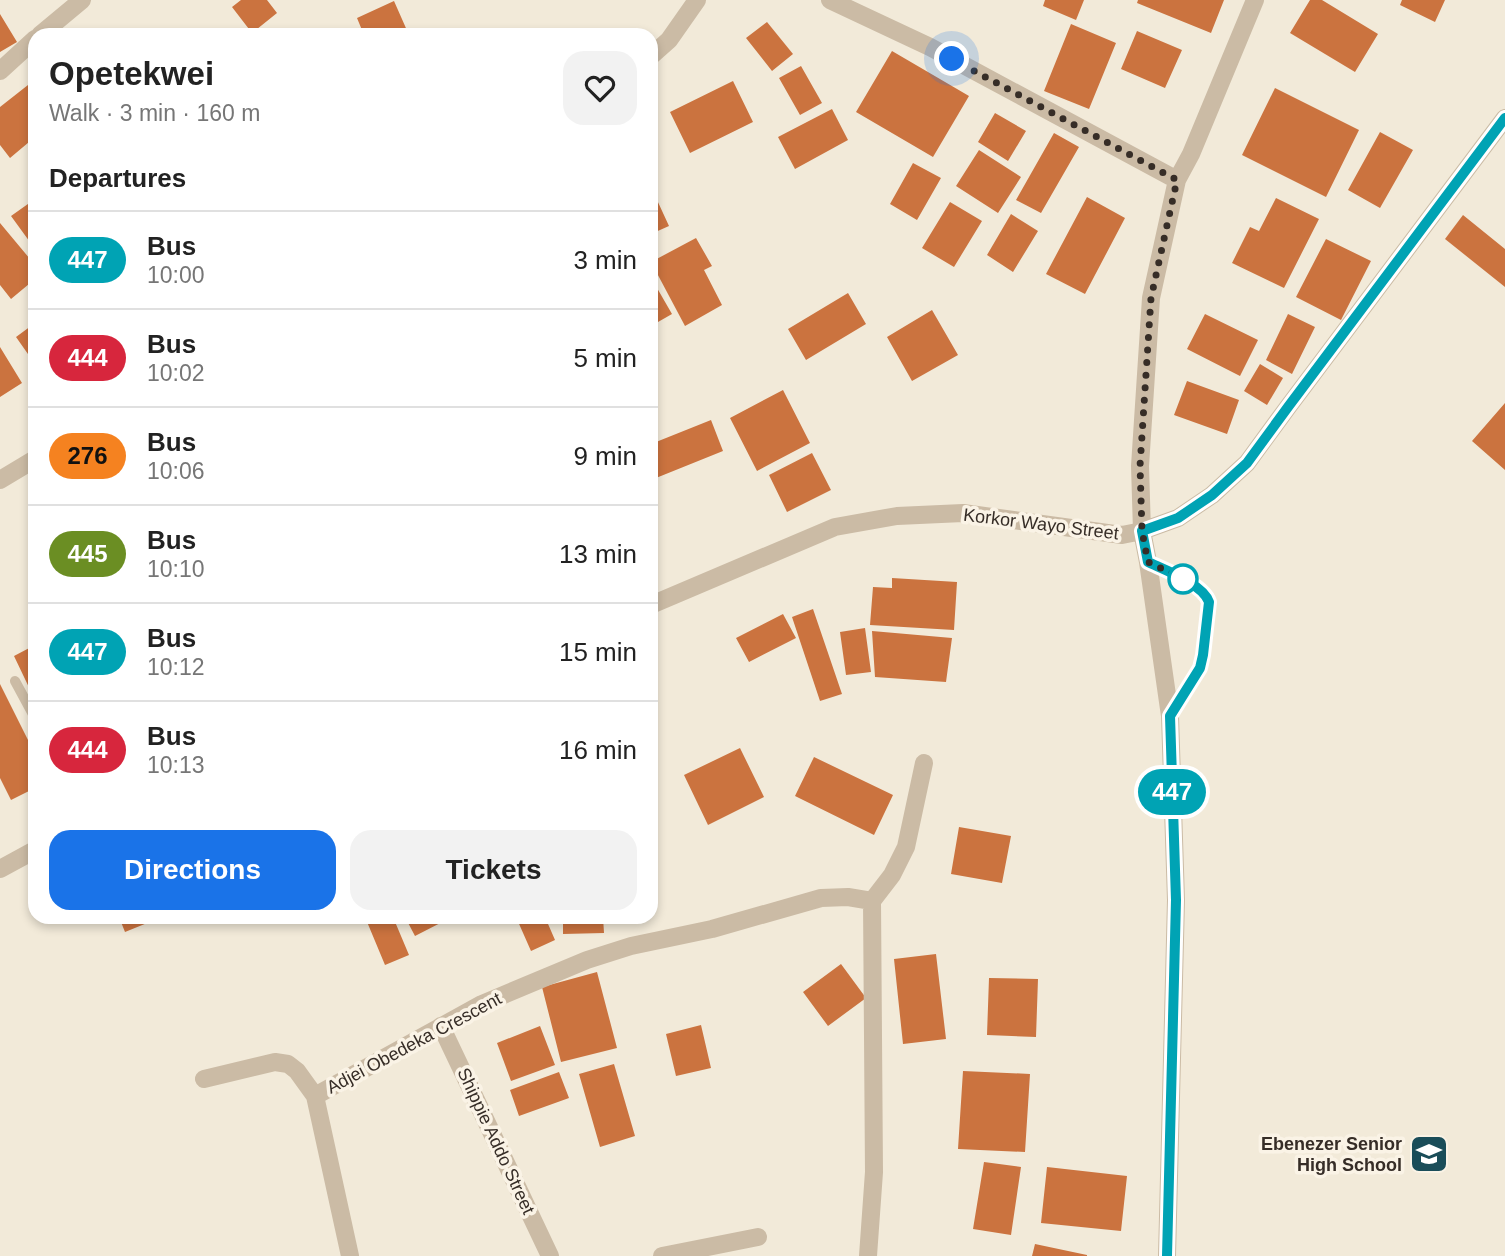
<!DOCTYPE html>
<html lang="en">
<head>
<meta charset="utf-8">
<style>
	:root { --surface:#fff; --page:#f2f2f2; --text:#222; --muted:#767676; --line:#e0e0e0; --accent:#1a73e8 }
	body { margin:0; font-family:Helvetica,sans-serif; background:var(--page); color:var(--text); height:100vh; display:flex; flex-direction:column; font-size:26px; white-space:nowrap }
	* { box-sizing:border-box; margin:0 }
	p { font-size:23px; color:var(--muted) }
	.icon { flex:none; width:38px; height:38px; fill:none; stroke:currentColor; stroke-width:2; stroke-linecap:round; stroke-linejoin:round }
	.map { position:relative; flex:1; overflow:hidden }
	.drawer { position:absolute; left:28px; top:28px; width:630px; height:896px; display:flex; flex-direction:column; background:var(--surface); border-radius:21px; box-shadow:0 4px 10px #0003 }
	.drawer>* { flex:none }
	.badge { padding:0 14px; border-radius:23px; font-size:24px; line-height:46px }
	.you { position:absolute; width:35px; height:35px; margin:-18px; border:5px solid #fff; border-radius:50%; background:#1a73e8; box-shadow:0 0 0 10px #1a73e833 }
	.map>.badge { position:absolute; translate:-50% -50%; box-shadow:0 0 0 4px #fff }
	h2 { padding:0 21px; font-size:26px; line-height:63px }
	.round { display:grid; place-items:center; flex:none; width:74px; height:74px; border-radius:21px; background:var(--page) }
	.overview { display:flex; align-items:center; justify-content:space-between; height:119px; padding:0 21px }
	h1 { font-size:33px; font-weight:700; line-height:52px }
	.cta { display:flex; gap:14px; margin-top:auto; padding:14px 21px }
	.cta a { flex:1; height:80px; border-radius:21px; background:var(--accent); color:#fff; font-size:28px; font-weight:700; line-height:80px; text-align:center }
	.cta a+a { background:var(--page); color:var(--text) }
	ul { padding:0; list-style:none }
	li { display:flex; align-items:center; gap:21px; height:98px; padding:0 21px; border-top:2px solid var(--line) }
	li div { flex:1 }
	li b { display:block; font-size:26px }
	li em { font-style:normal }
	li .badge { min-width:77px; font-weight:700; text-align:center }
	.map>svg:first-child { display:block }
	.building { fill:#cb733f }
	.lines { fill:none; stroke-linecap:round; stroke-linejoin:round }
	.lane { stroke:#cbbba5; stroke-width:10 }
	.street { stroke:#cbbba5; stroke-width:18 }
	.line-casing { stroke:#fff; stroke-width:16 }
	.line { stroke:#00a3b4; stroke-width:10 }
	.walk { stroke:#362d27; stroke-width:7; stroke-dasharray:0 12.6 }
	.stop-dot { fill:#fff; stroke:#00a3b4; stroke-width:3.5 }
	.labels { text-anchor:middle; stroke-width:7; stroke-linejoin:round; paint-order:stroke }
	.street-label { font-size:18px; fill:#362d27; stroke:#faf3e6 }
	.poi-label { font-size:18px; font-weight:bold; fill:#362d27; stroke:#faf3e6; text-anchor:end }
</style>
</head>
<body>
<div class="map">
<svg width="1505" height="1256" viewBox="0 0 1505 1256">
	<rect width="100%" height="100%" fill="#f2ead9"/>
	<path class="building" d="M241,0H267L277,13L252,33L232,7Z
		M1045,0H1084L1076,20L1043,6Z
		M1138,0H1224L1211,33L1137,3Z
		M1310,0H1322L1378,34L1355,72L1290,33Z
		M1402,0H1445L1435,22L1400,5Z
		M394,1L409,35H364L357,18Z
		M0,14L17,42L0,52Z
		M767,22L793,54L772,71L746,38Z
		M1071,24L1116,43L1089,109L1044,91Z
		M1137,31L1182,50L1165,88L1121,69Z
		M892,51L969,96L933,157L856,112Z
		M801,66L822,103L800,115L779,78Z
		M733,81L753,122L690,153L670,112Z
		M28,85L35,94V137L10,158L0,145V107Z
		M1275,88L1359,130L1326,197L1242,155Z
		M832,109L848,140L795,169L778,137Z
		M995,113L1026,131L1008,161L978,142Z
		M1380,132L1413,150L1380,208L1348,190Z
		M1054,133L1079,147L1041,213L1016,200Z
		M979,150L1021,177L998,213L956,186Z
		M913,163L941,178L917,220L890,204Z
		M651,187L669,226L651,234Z
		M1087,197L1125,218L1085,294L1046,274Z
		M1276,198L1319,219L1284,288L1232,263L1250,227L1259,231Z
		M35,199V249L11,216Z
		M950,202L982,221L954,267L922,248Z
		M1011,214L1038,231L1013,272L987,255Z
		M1463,215L1505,249V287L1445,239Z
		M0,223L35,265V279L11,299L0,285Z
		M696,238L712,266L704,270L722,305L685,326L651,262Z
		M1326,239L1371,261L1341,320L1296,297Z
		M657,288L672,314L651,326V292Z
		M848,293L866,324L806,360L788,329Z
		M932,310L958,355L912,381L887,337Z
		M1205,314L1258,340L1240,376L1187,349Z
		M1288,314L1315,327L1292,374L1266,360Z
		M35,323V364L16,337Z
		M0,347L22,383L0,397Z
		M1260,364L1283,378L1267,405L1244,391Z
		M1187,381L1239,400L1227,434L1174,415Z
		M783,390L810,443L757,471L730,418Z
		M1505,403V470L1472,441Z
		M711,420L723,451L651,480V444Z
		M812,453L831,490L787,512L769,475Z
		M892,578L957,582L954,630L870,625L873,587L892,588Z
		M813,609L842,694L820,701L792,617Z
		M783,614L796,638L749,662L736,638Z
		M865,628L871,672L846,675L840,632Z
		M872,631L952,638L946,682L875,677Z
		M35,645V700L14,656Z
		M0,684L35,754V788L11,800L0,778Z
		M740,748L764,797L708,825L684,775Z
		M814,757L893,795L874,835L795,796Z
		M959,827L1011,836L1002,883L951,874Z
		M119,917H162L125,932Z
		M365,917H393L409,955L385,965Z
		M405,917H452L415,936Z
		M516,917H545L555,940L531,951Z
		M563,917H603L604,933L563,934Z
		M936,954L946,1039L903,1044L894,959Z
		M841,964L866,998L828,1026L803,992Z
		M597,972L617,1048L561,1062L542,987Z
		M989,978L1038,979L1036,1037L987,1035Z
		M701,1025L711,1068L676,1076L666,1034Z
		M540,1026L555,1065L511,1081L497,1043Z
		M614,1064L635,1136L600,1147L579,1074Z
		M963,1071L1030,1074L1025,1152L958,1149Z
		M559,1072L569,1098L519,1116L510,1090Z
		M984,1162L1021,1167L1011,1235L973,1229Z
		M1047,1167L1127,1176L1121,1231L1041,1223Z
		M1035,1244L1087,1255V1256H1032Z"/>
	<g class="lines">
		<path class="lane" d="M1148,562C1165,570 1203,584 1209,602L1203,655L1200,668L1170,716
			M15,681L35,718"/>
		<path class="street" d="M830,0L930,47L1177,180
			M40,35L82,0
			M651,56L669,40L697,0
			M0,71L35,39
			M0,480L35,459
			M651,605L835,527L897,516L963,513L1122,535L1142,531L1178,518L1212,495L1247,463L1288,407L1505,118
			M0,869L35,850
			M441,1026L550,1256
			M204,1079L275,1062L288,1064L297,1071L315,1096
			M350,1256L315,1096L482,1004L587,960L631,946L712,929L821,898L848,897L872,901
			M662,1256L758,1237
			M868,1256L874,1172L872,901L892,875L906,847L924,763
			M1167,1256L1176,900L1170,716L1148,562L1142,531L1140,466L1151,298L1177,180L1191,154L1255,0"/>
	</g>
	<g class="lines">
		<defs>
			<path id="line" d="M1167,1256L1176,900L1170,716L1200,668L1203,655L1209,602C1203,584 1165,570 1148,562L1142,531L1178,518L1212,495L1247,463L1288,407L1505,118"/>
		</defs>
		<use href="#line" class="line-casing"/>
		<use href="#line" class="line"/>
		<path class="walk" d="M952,59L1177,180L1151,298L1140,466L1142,531L1148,562L1183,579"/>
	</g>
	<defs>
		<symbol id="school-square" viewBox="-11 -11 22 22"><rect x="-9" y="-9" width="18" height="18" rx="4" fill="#1a4d59" stroke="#faf3e6"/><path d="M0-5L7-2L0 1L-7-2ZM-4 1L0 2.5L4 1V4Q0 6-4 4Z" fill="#fff"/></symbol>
	</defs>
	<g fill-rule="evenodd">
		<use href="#school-square" x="1407" y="1132" width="44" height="44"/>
	</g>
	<circle class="stop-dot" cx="1183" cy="579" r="14"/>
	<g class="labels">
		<g class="street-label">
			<text transform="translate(1041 524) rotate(7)" y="6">Korkor Wayo Street</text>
			<text transform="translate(414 1043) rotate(-28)" y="6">Adjei Obedeka Crescent</text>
			<text transform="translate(496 1141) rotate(65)" y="6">Shippie Addo Street</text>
		</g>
		<g class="poi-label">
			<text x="1402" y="1150">Ebenezer Senior<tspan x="1402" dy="21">High School</tspan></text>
		</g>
	</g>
</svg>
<div class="you" style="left:952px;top:59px"></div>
<b class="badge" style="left:1172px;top:792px;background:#00a3b4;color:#fff">447</b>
<section class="drawer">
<div class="overview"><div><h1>Opetekwei</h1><p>Walk · 3 min · 160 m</p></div><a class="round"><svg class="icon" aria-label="heart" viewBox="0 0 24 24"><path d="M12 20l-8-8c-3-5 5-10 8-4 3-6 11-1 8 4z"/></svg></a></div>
<h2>Departures</h2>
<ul>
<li><span class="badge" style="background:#00a3b4;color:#fff">447</span><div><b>Bus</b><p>10:00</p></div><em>3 min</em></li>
<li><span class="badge" style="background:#d7263d;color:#fff">444</span><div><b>Bus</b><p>10:02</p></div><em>5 min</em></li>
<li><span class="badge" style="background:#f58220;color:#111">276</span><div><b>Bus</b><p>10:06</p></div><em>9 min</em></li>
<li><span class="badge" style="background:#6b8e23;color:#fff">445</span><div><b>Bus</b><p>10:10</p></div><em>13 min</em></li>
<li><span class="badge" style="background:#00a3b4;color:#fff">447</span><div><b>Bus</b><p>10:12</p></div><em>15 min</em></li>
<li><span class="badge" style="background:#d7263d;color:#fff">444</span><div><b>Bus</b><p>10:13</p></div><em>16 min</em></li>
</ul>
<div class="cta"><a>Directions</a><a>Tickets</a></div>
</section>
</div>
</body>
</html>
